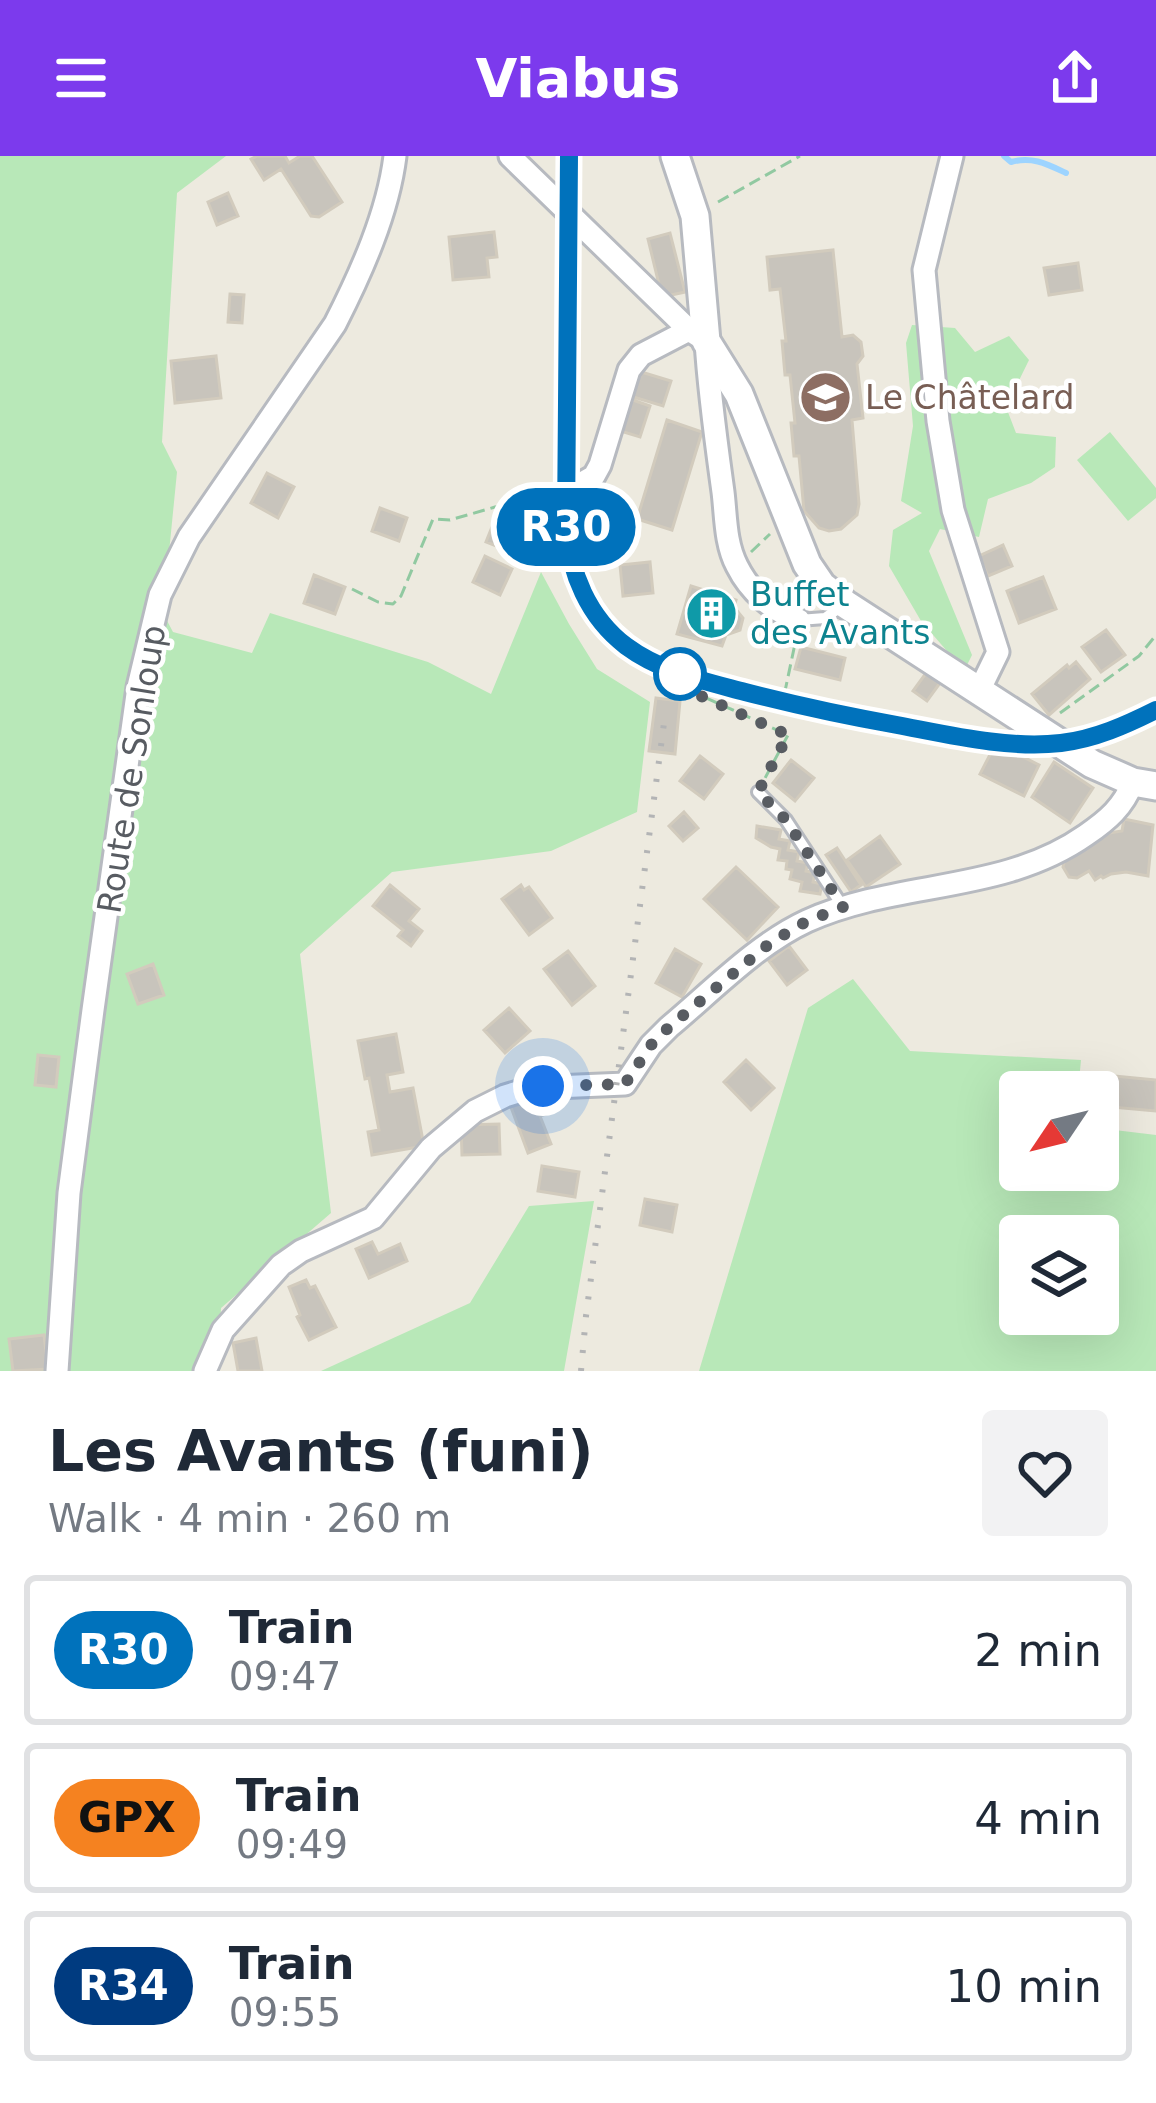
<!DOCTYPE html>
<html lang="en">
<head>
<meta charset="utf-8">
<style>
	:root { --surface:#fff; --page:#f2f2f3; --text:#1f2937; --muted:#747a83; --line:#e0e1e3; --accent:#7c3aed }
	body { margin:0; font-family:"DejaVu Sans",sans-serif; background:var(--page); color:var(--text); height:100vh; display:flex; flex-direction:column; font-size:45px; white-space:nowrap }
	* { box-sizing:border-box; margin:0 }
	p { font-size:39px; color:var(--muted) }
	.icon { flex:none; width:66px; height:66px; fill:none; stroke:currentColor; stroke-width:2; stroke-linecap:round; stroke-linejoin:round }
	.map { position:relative; height:1215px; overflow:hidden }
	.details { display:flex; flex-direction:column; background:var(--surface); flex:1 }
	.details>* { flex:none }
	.badge { padding:0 24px; border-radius:39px; font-size:42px; line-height:78px }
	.needle { width:78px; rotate:235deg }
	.buttons { position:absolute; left:999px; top:915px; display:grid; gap:24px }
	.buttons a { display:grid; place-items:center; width:120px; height:120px; border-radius:12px; background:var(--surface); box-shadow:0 12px 48px #0002; font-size:60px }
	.you { position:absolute; width:60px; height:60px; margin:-30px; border:9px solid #fff; border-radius:50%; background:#1a73e8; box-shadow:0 0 0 18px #1a73e833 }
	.map>.badge { position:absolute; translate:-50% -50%; box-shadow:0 0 0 6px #fff }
	.round { display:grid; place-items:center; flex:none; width:126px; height:126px; border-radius:12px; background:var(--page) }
	.summary { display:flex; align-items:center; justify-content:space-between; height:204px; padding:0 48px }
	h1 { font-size:57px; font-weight:800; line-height:90px }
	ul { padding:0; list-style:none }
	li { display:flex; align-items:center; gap:36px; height:150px; margin:0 24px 18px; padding:0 24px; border:6px solid var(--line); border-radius:12px }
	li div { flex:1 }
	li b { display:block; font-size:45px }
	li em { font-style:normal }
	li .badge { min-width:132px; font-weight:700; text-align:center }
	header { display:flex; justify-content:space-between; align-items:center; height:156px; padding:0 48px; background:var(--accent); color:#fff; font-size:54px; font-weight:800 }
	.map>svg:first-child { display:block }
	.green { fill:#b8e8b8; fill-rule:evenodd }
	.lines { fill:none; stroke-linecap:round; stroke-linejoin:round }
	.stream { stroke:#9dd4ff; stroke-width:6 }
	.building { fill:#c8c4bc; stroke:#d2cbbd; stroke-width:3 }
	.service-casing { stroke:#b7bac0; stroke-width:16 }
	.minor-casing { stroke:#b7bac0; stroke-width:27 }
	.tertiary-casing { stroke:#b7bac0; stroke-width:33 }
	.path { stroke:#91c9a1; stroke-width:3; stroke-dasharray:12 6; stroke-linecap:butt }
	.service { stroke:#fff; stroke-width:10 }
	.minor { stroke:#fff; stroke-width:21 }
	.tertiary { stroke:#fff; stroke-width:27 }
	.rail { stroke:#b3b4b5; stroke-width:6; stroke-dasharray:3 15; stroke-linecap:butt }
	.line-casing { stroke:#fff; stroke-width:27 }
	.line { stroke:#0072bc; stroke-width:18 }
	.walk { stroke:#585c62; stroke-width:12; stroke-dasharray:0 21.6 }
	.stop-dot { fill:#fff; stroke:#0072bc; stroke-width:6 }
	.labels { text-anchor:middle; stroke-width:9; stroke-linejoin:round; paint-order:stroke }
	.education-label { font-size:33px; fill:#785e54; stroke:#fff; text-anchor:start }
	.culture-label { font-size:33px; fill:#0d838f; stroke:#fff; text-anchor:start }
	.street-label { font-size:33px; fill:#585c62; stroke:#fff }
</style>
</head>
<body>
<header><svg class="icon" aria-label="menu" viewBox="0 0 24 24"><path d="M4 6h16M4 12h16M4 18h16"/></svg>Viabus<svg class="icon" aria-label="share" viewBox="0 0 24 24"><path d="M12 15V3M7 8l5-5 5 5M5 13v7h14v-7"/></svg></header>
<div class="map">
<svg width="1156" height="1215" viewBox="0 0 1156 1215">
	<rect width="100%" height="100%" fill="#edeadf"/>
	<path class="green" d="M0,0H226L177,37L162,286L177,316L163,457L173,476L252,497L270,457L428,506L491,538L541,416L569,468L597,513L650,546L637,656L551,695L392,716L300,798L331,1057L221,1152L218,1215H0Z
		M912,169L955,172L975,196L1009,180L1029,204L1006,251L1016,277L1056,281L1055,311L1031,327L988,343L979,381L940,373L929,395L972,499L966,511L953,502L921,465L889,410L893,374L922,357L901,345L913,270L906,187Z
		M1110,276L1156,332V342L1128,365L1077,304Z
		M853,823L910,895L1081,904L1078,936H1020V1014H1098V972L1156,979V1215H699L808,852ZM1020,1080H1098V1158H1020Z
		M594,1045L564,1215H321L470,1147L529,1050Z"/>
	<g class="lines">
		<path class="stream" d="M1004,0L1011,6C1032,0 1047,8 1066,17"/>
	</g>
	<path class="building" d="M257,0H285L289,7L300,0H312L342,46L319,61L311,60L281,13L264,24L251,3Z
		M228,37L238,60L217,69L208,46Z
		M494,76L497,101L487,102L489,121L453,124L449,81Z
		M670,77L685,136L662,141L648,83Z
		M833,94L842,181L853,179L861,186L863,200L857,208L863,262L852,264L859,348L857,359L841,373L829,375L819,372L804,355L799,300H794L791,267H795L790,219H785L782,185H786L780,133L770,134L767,101Z
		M1078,107L1082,134L1049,139L1044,112Z
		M230,138L244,139L242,167L228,166Z
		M216,200L221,242L175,247L171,205Z
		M638,215L671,225L663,250L630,240Z
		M627,242L650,250L640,281L617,274Z
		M667,264L702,276L672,374L637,363Z
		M267,317L294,331L278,362L251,347Z
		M380,352L407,362L399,385L372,375Z
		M498,356L525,367L514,397L486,386Z
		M1003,389L1012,410L988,420L979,400Z
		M485,400L512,413L500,439L473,426Z
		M650,406L653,437L623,440L620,409Z
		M314,419L345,431L335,458L304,447Z
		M1043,421L1056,453L1019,467L1007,435Z
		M691,430L736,444L734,451L743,462L740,474L726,479L722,490L677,478Z
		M1106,474L1125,499L1101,516L1082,491Z
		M801,491L845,502L840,524L795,513Z
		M1076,506L1090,523L1049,559L1032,538L1067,509L1069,512Z
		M926,517L940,527L927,545L913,535Z
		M656,542L680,545L675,598L649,595Z
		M996,587L1039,609L1024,640L980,618Z
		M700,600L723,618L704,643L680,625Z
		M791,604L814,622L795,645L773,627Z
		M1054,606L1093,632L1070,667L1032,641Z
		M684,656L698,672L683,685L669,670Z
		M1124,663L1153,669L1148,720L1126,716L1111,718L1103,722L1101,720L1095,724L1089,715L1077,722L1069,721L1063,711L1065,702L1103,678L1122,675Z
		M757,670L781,674L779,683L790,685L788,694L799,696L797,705L808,707L806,715L815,717L813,726L822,728L820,738L800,735L802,726L790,723L792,714L786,713L787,705L778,704L780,693L771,691L756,682Z
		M880,680L900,708L866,731L847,704Z
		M837,692L861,729L851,736L826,699Z
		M736,711L778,751L747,784L704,743Z
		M390,729L419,753L409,765L422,775L411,790L398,780L403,774L373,750Z
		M521,729L524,734L529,731L552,762L529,779L502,743Z
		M789,790L807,814L787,829L769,805Z
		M675,793L701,808L682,841L656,827Z
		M568,795L595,830L572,849L544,813Z
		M153,808L164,839L138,848L127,818Z
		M509,852L530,875L505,897L484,874Z
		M396,878L403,916L387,919L390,936L413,932L424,990L372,999L368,976L379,974L369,922L365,923L358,885Z
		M38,899L59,901L56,931L35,929Z
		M746,904L774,932L751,954L724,926Z
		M1114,920L1156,924V955L1111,951Z
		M538,937L546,958L540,960L551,988L528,997L509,946Z
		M499,968L500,998L462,999L461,969Z
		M542,1010L579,1016L575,1041L538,1035Z
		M645,1043L677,1049L672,1076L640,1069Z
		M372,1086L378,1098L400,1088L407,1105L369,1122L356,1093Z
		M306,1124L310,1132L315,1130L336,1171L309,1184L297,1161L300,1159L289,1131Z
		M44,1179L48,1213L13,1215L9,1183Z
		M256,1182L262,1215H238L233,1187Z"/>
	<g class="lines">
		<defs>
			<path id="service" d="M799,464L825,462L845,448
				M758,636L786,664L843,751"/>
			<path id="minor" d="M510,0L689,174L706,185C709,236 716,285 723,336C726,360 725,387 737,410C750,436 772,455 799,464
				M952,0L924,114L938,265L953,354L998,496L979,535
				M556,342L594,320L600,309L629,214L641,199L689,174
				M57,1215L69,1037L93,854L138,531L160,439L189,381L335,168C361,117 388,57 395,0
				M205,1215L223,1174L281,1109L301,1095L373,1062L431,992L475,955L505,940L531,932L625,928L651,889L669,871C711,836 757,788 807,765C897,724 1002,738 1086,679C1108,664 1123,651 1133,626"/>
			<path id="tertiary" d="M675,0L695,60L706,185L739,238L807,408L822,430L845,448L1092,608L1133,626L1156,630"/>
		</defs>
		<use href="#service" class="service-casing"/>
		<use href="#minor" class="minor-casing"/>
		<use href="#tertiary" class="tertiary-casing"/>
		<path class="path" d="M718,46L800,0
			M751,396L770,378
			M352,433L378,446L393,448L401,440L433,363L450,364L495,351L536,345
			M613,491L663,523L781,554L796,483
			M694,533L693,536L788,579L764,624
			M1060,557L1139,500L1156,479"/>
		<use href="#service" class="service"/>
		<use href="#minor" class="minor"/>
		<use href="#tertiary" class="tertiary"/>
		<path class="rail" d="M569,0V8
			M586,443C601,467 618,487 643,501C675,519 711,527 747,536C803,551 859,563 916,572C964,580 1014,592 1062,587C1095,583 1126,569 1156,554
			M581,1215L586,1160L664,567"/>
	</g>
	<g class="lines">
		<defs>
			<path id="line" d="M569,0L566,370C570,417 588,461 626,490C661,516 704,525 745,536C795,549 846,560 897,569C950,579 1008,593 1061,587C1095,583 1126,569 1156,554"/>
		</defs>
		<use href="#line" class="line-casing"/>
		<use href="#line" class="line"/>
		<path class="walk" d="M543,930L625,928L651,889L669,871L770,787L807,765L843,751L786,664L758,636L788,579L692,536L694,532L663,523L680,518"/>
	</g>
	<defs>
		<symbol id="school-disc" viewBox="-11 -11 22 22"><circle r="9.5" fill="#8d6e63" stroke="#fff"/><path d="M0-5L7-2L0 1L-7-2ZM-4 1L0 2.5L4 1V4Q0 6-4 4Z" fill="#fff"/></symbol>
		<symbol id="building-disc" viewBox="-11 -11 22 22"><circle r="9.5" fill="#0f9aa8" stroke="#fff"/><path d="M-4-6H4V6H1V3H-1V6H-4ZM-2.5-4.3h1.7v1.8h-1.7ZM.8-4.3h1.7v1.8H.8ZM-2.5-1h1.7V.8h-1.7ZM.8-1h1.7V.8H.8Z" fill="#fff"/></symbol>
	</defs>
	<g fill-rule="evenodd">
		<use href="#school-disc" x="796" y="212" width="59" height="59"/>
		<use href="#building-disc" x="682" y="428" width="59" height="59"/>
	</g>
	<circle class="stop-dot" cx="680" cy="518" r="24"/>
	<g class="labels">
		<g class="education-label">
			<text x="865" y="253">Le Châtelard</text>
		</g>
		<g class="culture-label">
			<text x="750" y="450">Buffet<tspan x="750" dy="38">des Avants</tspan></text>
		</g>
		<g class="street-label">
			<text transform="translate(131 613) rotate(-81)" y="12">Route de Sonloup</text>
		</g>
	</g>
</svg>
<div class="buttons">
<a><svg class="needle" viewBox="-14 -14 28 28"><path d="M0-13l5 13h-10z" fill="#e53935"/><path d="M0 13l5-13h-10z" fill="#747a83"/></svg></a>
<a><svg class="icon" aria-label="layers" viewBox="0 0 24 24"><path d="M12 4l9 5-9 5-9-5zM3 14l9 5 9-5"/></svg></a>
</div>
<div class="you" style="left:543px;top:930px"></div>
<b class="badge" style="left:566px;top:371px;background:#0072bc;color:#fff">R30</b>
</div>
<section class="details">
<div class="summary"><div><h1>Les Avants (funi)</h1><p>Walk · 4 min · 260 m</p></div><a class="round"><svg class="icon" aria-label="heart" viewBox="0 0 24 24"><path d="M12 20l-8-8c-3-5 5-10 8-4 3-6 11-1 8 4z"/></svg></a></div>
<ul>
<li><span class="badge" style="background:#0072bc;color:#fff">R30</span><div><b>Train</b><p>09:47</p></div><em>2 min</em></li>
<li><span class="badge" style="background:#f58220;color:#111">GPX</span><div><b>Train</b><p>09:49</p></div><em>4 min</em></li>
<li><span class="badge" style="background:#003b80;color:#fff">R34</span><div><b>Train</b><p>09:55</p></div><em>10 min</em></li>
</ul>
</section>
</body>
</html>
